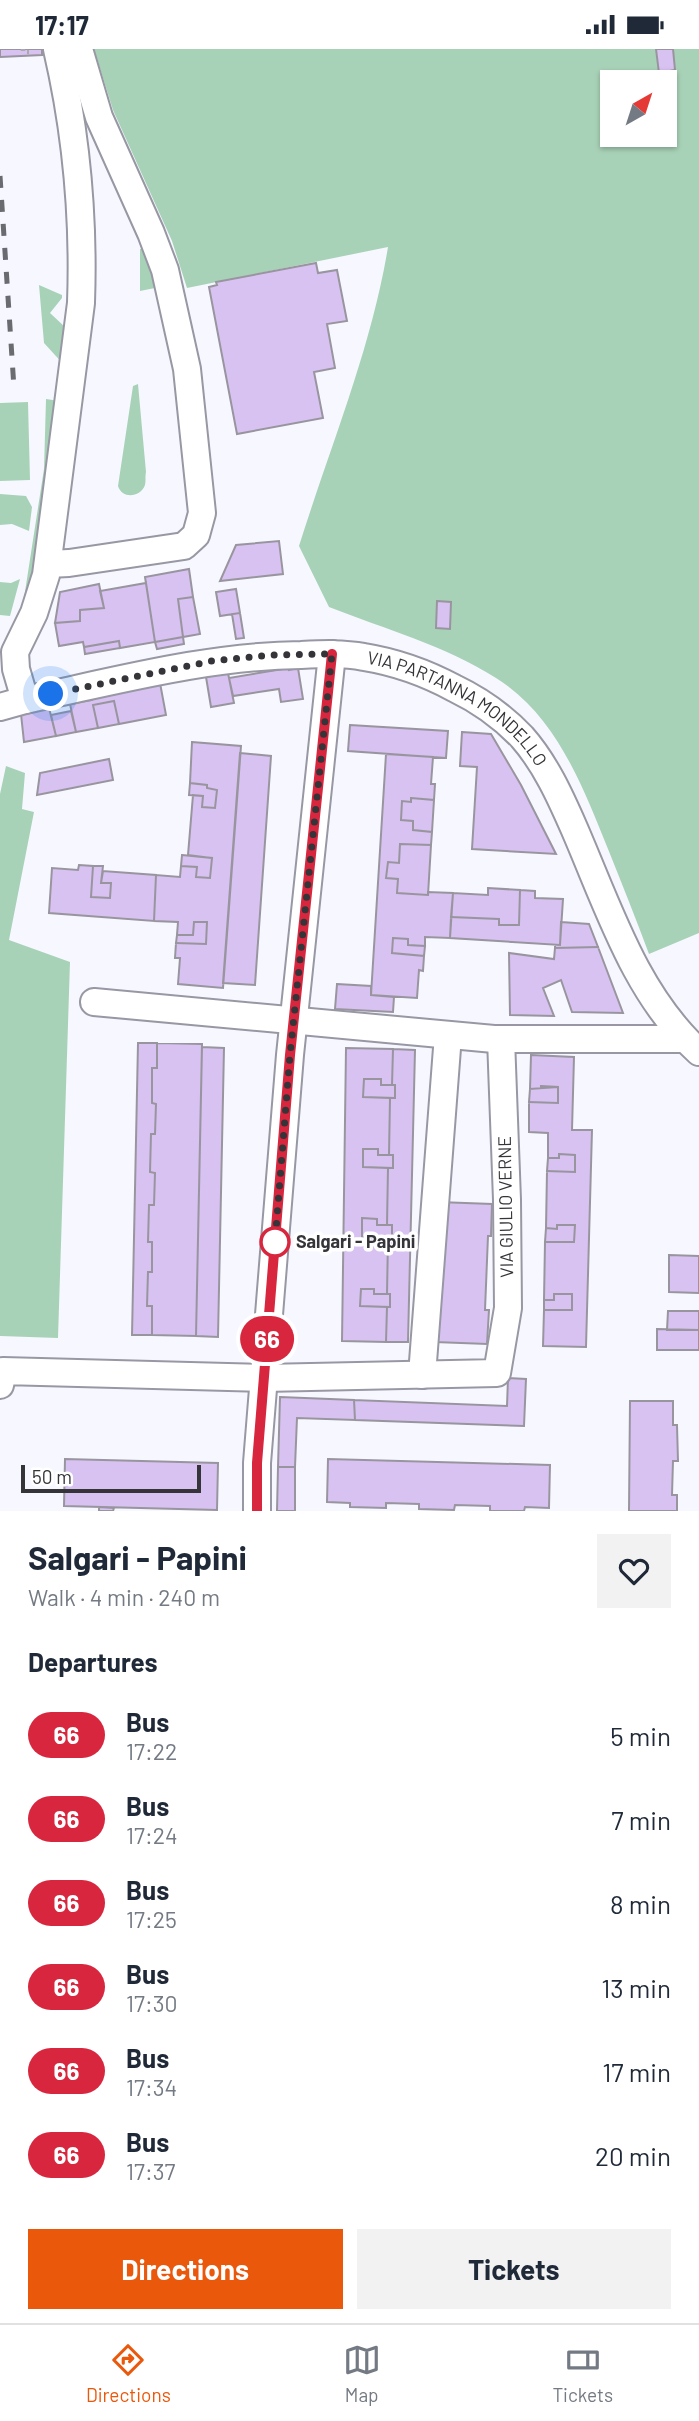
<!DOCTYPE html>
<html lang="en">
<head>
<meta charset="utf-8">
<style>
	:root { --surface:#fff; --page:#f2f2f3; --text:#1f2937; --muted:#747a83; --line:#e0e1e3; --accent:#ea580c }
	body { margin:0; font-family:Barlow,sans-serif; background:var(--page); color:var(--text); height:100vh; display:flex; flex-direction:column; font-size:26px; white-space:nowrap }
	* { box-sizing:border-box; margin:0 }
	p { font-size:23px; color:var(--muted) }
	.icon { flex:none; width:38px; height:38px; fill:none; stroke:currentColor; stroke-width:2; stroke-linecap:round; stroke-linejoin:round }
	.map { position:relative; height:1462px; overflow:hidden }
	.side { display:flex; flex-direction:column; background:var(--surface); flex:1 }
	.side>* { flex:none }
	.badge { padding:0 14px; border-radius:23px; font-size:24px; line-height:46px }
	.needle { width:46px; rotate:39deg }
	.fabs { position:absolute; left:600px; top:21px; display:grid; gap:14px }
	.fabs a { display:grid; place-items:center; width:77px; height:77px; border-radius:0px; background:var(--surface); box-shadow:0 2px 5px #0004; font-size:35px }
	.scale { position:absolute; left:21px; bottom:18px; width:180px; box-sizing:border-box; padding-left:7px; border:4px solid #343439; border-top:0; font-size:19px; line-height:24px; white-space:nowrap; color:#343439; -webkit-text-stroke:5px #fff; paint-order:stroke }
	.you { position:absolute; width:35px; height:35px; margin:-18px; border:5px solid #fff; border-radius:50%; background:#1a73e8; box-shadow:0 0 0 10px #1a73e833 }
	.map>.badge { position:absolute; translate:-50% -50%; box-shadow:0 0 0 4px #fff }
	h2 { padding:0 28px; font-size:26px; line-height:63px }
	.round { display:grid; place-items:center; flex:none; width:74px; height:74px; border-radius:0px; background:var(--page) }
	.head { display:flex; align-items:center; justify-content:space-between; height:119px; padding:0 28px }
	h1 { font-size:33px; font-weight:700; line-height:52px }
	.action { display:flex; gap:14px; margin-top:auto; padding:14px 28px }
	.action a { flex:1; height:80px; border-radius:0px; background:var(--accent); color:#fff; font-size:28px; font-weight:700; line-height:80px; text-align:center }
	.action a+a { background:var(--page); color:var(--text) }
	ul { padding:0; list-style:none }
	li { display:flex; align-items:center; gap:21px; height:84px; padding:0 28px }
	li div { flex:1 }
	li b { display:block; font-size:26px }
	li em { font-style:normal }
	li .badge { min-width:77px; font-weight:700; text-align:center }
	.status { display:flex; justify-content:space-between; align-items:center; height:49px; padding:0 35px; background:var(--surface); direction:ltr }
	.status svg { height:19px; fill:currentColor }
	.tabs { display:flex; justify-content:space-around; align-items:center; height:98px; border-top:2px solid var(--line); background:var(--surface); font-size:19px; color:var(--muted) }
	.tabs a { display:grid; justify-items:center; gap:4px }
	.tabs .on { color:var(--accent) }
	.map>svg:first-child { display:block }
	.green { fill:#a8d2b7; fill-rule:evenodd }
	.building { fill:#d8c2f1; stroke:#99959f; stroke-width:2 }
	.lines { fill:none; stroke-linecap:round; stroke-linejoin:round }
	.street-casing { stroke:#9798a3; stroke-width:30 }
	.path { stroke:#a9a9af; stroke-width:4.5; stroke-dasharray:2 5; stroke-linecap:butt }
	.street { stroke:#fff; stroke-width:26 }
	.rail { stroke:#6a6b70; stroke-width:5; stroke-dasharray:12 12; stroke-linecap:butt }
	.line-casing { stroke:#fff; stroke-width:16 }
	.line { stroke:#d7263d; stroke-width:10 }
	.walk { stroke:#343439; stroke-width:7; stroke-dasharray:0 12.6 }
	.stop-dot { fill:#fff; stroke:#d7263d; stroke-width:3.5 }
	.labels { text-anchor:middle; stroke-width:7; stroke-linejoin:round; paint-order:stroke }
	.street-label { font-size:18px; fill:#343439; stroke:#fff }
	.stop-label { font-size:18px; font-weight:bold; fill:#343439; stroke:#fff; text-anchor:start }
</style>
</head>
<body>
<div class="status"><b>17:17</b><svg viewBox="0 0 49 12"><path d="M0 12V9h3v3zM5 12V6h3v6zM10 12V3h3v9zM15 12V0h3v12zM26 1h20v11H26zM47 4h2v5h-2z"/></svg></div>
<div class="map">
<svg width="699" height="1462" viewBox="0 0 699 1462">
	<rect width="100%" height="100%" fill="#f7f8ff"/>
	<path class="green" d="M94,0H699V884L649,905C636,870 622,835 608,800C583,738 556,666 496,629C446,597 385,580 329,558L299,497C330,398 371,301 388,198L187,239L172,192L113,61ZM612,33H665V86H612Z
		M140,200H144L155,239L140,242Z
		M39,236L62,246V249L50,264L65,278V317L44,294Z
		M138,335L146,423C145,428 146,432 145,436C140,449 122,450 118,437L133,337Z
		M46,350L59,352L33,531L22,562L44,420Z
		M28,353L30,431L0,432V354Z
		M0,445L26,447L32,458L29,482L12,475L0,476Z
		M20,530L10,567L0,566V533L11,534Z
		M6,717L25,724L22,760L34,763L9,891L70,913L58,1289L0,1287V745Z"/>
	<path class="building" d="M0,0H42V6L0,8Z
		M656,0H673L675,21L659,24Z
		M316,214L318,224L337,221L347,272L327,275L335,319L314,323L323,369L237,385L209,238L217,236L216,233Z
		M279,492L283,525L220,532L236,496Z
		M189,520L193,548L178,550L183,588L155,593L145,528Z
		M146,534L155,593L120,599L119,592L84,598L83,593L59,597L55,574L80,572V561L104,559L100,542Z
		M99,535L104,559L80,561V572L55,574L60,543Z
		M236,540L240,564L220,567L216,543Z
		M193,548L200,585L183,588L178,550Z
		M437,552L451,553L450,580L436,579Z
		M240,564L244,589L236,590L232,565Z
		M183,588L184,595L157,600L155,593Z
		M119,592L120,599L85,605L84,598Z
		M289,619V621L298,619L303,650L281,653L279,640L233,647L229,629Z
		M228,624L234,654L211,658L206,628Z
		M160,634L166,666L119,675L114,652L93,656L98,679L76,683L70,655L92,651V647Z
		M114,652L119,675L98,679L93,656Z
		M49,659L56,687L24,693L21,665Z
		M71,662L76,683L56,687L51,666Z
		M350,676L448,682L446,709L348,702Z
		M462,683L491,685L521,736L556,805L472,800L477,718L460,717Z
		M192,693L241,697L223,939L178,935L180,909H175L176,894L206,895L207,873H194L193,886H177L178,873L154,872L156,826L180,828L181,817L197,818L196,828L210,829L212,809L188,806L193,746L203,747L202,758L215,759L217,741L207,739V736L190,734Z
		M240,704L271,707L255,936L223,934Z
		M386,705L433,708L431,735H435L434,751L411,749V753L402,752L401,771L413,772V781L432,783L431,796L400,795L399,814L388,813L386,829L398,830L397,844L428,846V843L453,844L450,889L425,888V897L408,896V890L393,889L392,904L424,907L423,922L419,921L417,949L371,946Z
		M109,710L113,731L37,746L40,724Z
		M190,734L207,736V739L217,741L215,759L202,758L203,747L189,746Z
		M411,749L434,751L432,783L413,781V772L401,771L402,752L411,753Z
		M400,795L431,796L428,846L397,844L398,830L386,829L388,813L399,814Z
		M182,806L212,809L210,829L196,828L197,818L181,817Z
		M79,816L93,817L91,848L110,849L111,834H101L103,822L156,826L154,872L49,864L52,819L78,821Z
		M93,817H103L101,834H111L110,849L91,848Z
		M488,839L520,841L519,876H499V870L451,868L453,844L488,846Z
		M520,841L535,842V849L563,850L560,896L450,889L451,868L499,870V876H519Z
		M194,873H207L206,895L176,894L177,886H193Z
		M561,873L589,875L598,898L555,899V896H560Z
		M393,889L408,890V896L425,897L424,907L392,904Z
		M598,898L623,964L572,963L561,931L543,939L554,967L510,966L509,904L554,910L555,899Z
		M337,935L371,937V946L394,948L393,963L335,960Z
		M138,994H157V1019H152V1054L156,1055L155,1085H151L150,1123L155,1124L154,1156H149L148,1193H152V1223H148L147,1257H152V1286H132Z
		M157,994L202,995L196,1287L152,1286V1257H147L148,1223H152V1193H148L149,1156H154L155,1124L150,1123L151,1085H155L156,1055L152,1054V1019H157Z
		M202,998L224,999L218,1288L196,1287Z
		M346,999L393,1000L392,1036H381V1030H364L363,1048L390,1049L389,1106H378V1100H363V1118L388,1119L387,1176H377V1170L362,1169V1188L388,1189L387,1245H374V1240H361L360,1257L387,1258L386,1293L342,1292Z
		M393,1000L415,1001L408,1293H386L387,1258H390V1245H387L388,1189H392V1176H387L388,1119H393V1106H389L390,1049H395V1036H392Z
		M531,1006L574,1008L572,1081H592L586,1298L543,1297L544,1261H572V1245H554V1251H544L545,1193H574L575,1176H557V1180L546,1179L547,1122L575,1123V1106L559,1105V1109H548V1084L529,1083V1053L558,1054V1038L530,1040Z
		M364,1030H381V1036H395V1049L363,1048Z
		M541,1037L558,1038V1054L529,1053L530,1040H541Z
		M363,1100H378V1106H393V1119L363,1118Z
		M559,1105L575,1106V1123L547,1122L548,1109H559Z
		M438,1153L492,1155L491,1187H488L485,1261H489L487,1295L435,1293Z
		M362,1169L377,1170V1176H392V1189L362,1188Z
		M557,1176H575L574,1193H545L546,1179L557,1180Z
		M669,1206L699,1207V1244L669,1243Z
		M361,1240H374V1245H390V1258L360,1257Z
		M554,1245H572V1261H544V1251H554Z
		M668,1262H699V1281H667Z
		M657,1280L699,1281V1301H657Z
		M508,1329L526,1330L524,1377L355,1371L354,1351L507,1357Z
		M280,1348L354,1351L355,1371L297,1369L295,1418H278Z
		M630,1352H673V1376H677L678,1412H673L672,1446H677V1462H629Z
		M65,1410L218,1414L217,1461L64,1457Z
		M328,1410L550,1416L549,1459L525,1458L524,1462H490V1457L455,1456L454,1461L419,1460V1455L386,1454V1459L350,1458V1454L327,1453Z
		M278,1418H295V1462H277Z
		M99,1458L114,1459L113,1462H99Z"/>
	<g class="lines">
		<defs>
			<g id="street">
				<path d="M48,515L69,514L184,497L196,486L202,464L187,320L165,221L151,184L99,68L79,0"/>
				<path d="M25,651L16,620L15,603L34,564L46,526L81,254C84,169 76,82 57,0"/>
				<path id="s1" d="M0,658L25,651C116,632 207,607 301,606C322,605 343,604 364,608C395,613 426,624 454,639C479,651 502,667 522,688C545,714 560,747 574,779C608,857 635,945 699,1003"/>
				<path d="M94,953L494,990H685"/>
				<path d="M422,1326L448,986"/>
				<path d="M0,1336L3,1322L264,1329L497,1324L508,1259L507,1151L501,990"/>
				<path d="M257,1462V1414L290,1006L332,605"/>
			</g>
		</defs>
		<use href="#street" class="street-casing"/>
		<path class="path" d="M23,0V3H33"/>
		<use href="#street" class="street"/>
		<path class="rail" d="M0,127L14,339"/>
	</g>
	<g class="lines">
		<defs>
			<path id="line" d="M257,1462V1414L290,1006L332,605"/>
		</defs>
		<use href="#line" class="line-casing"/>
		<use href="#line" class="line"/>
		<path class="walk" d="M51,645L212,612L272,606L332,605L290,1006L275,1193"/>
	</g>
	<circle class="stop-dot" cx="275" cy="1193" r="14"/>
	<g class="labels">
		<g class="street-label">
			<text dy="6" stroke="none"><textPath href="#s1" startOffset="478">VIA PARTANNA MONDELLO</textPath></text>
			<text transform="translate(506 1158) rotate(-91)" y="6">VIA GIULIO VERNE</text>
		</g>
		<g class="stop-label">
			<text x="296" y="1199">Salgari - Papini</text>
		</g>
	</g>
</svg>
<div class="fabs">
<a><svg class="needle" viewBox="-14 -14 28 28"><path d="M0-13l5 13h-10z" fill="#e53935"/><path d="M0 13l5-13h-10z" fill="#747a83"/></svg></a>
</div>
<div class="scale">50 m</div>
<div class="you" style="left:51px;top:645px"></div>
<b class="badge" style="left:267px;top:1290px;background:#d7263d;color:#fff">66</b>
</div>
<section class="side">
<div class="head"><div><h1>Salgari - Papini</h1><p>Walk · 4 min · 240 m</p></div><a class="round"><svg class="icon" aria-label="heart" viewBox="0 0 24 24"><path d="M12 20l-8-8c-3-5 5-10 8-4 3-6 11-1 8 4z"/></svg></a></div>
<h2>Departures</h2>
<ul>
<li><span class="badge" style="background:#d7263d;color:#fff">66</span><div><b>Bus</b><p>17:22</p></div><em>5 min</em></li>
<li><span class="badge" style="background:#d7263d;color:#fff">66</span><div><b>Bus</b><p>17:24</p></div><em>7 min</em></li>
<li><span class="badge" style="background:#d7263d;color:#fff">66</span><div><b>Bus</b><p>17:25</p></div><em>8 min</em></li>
<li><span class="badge" style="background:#d7263d;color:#fff">66</span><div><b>Bus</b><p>17:30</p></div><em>13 min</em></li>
<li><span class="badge" style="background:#d7263d;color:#fff">66</span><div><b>Bus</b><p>17:34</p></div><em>17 min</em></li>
<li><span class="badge" style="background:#d7263d;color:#fff">66</span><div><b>Bus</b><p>17:37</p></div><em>20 min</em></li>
</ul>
<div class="action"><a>Directions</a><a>Tickets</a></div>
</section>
<nav class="tabs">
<a class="on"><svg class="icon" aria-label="directions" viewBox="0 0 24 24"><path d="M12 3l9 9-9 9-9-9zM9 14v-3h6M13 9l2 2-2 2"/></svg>Directions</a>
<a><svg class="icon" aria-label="map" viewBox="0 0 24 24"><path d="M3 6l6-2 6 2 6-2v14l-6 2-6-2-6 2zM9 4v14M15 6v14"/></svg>Map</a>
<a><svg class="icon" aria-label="tickets" viewBox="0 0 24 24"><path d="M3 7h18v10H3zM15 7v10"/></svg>Tickets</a>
</nav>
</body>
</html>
